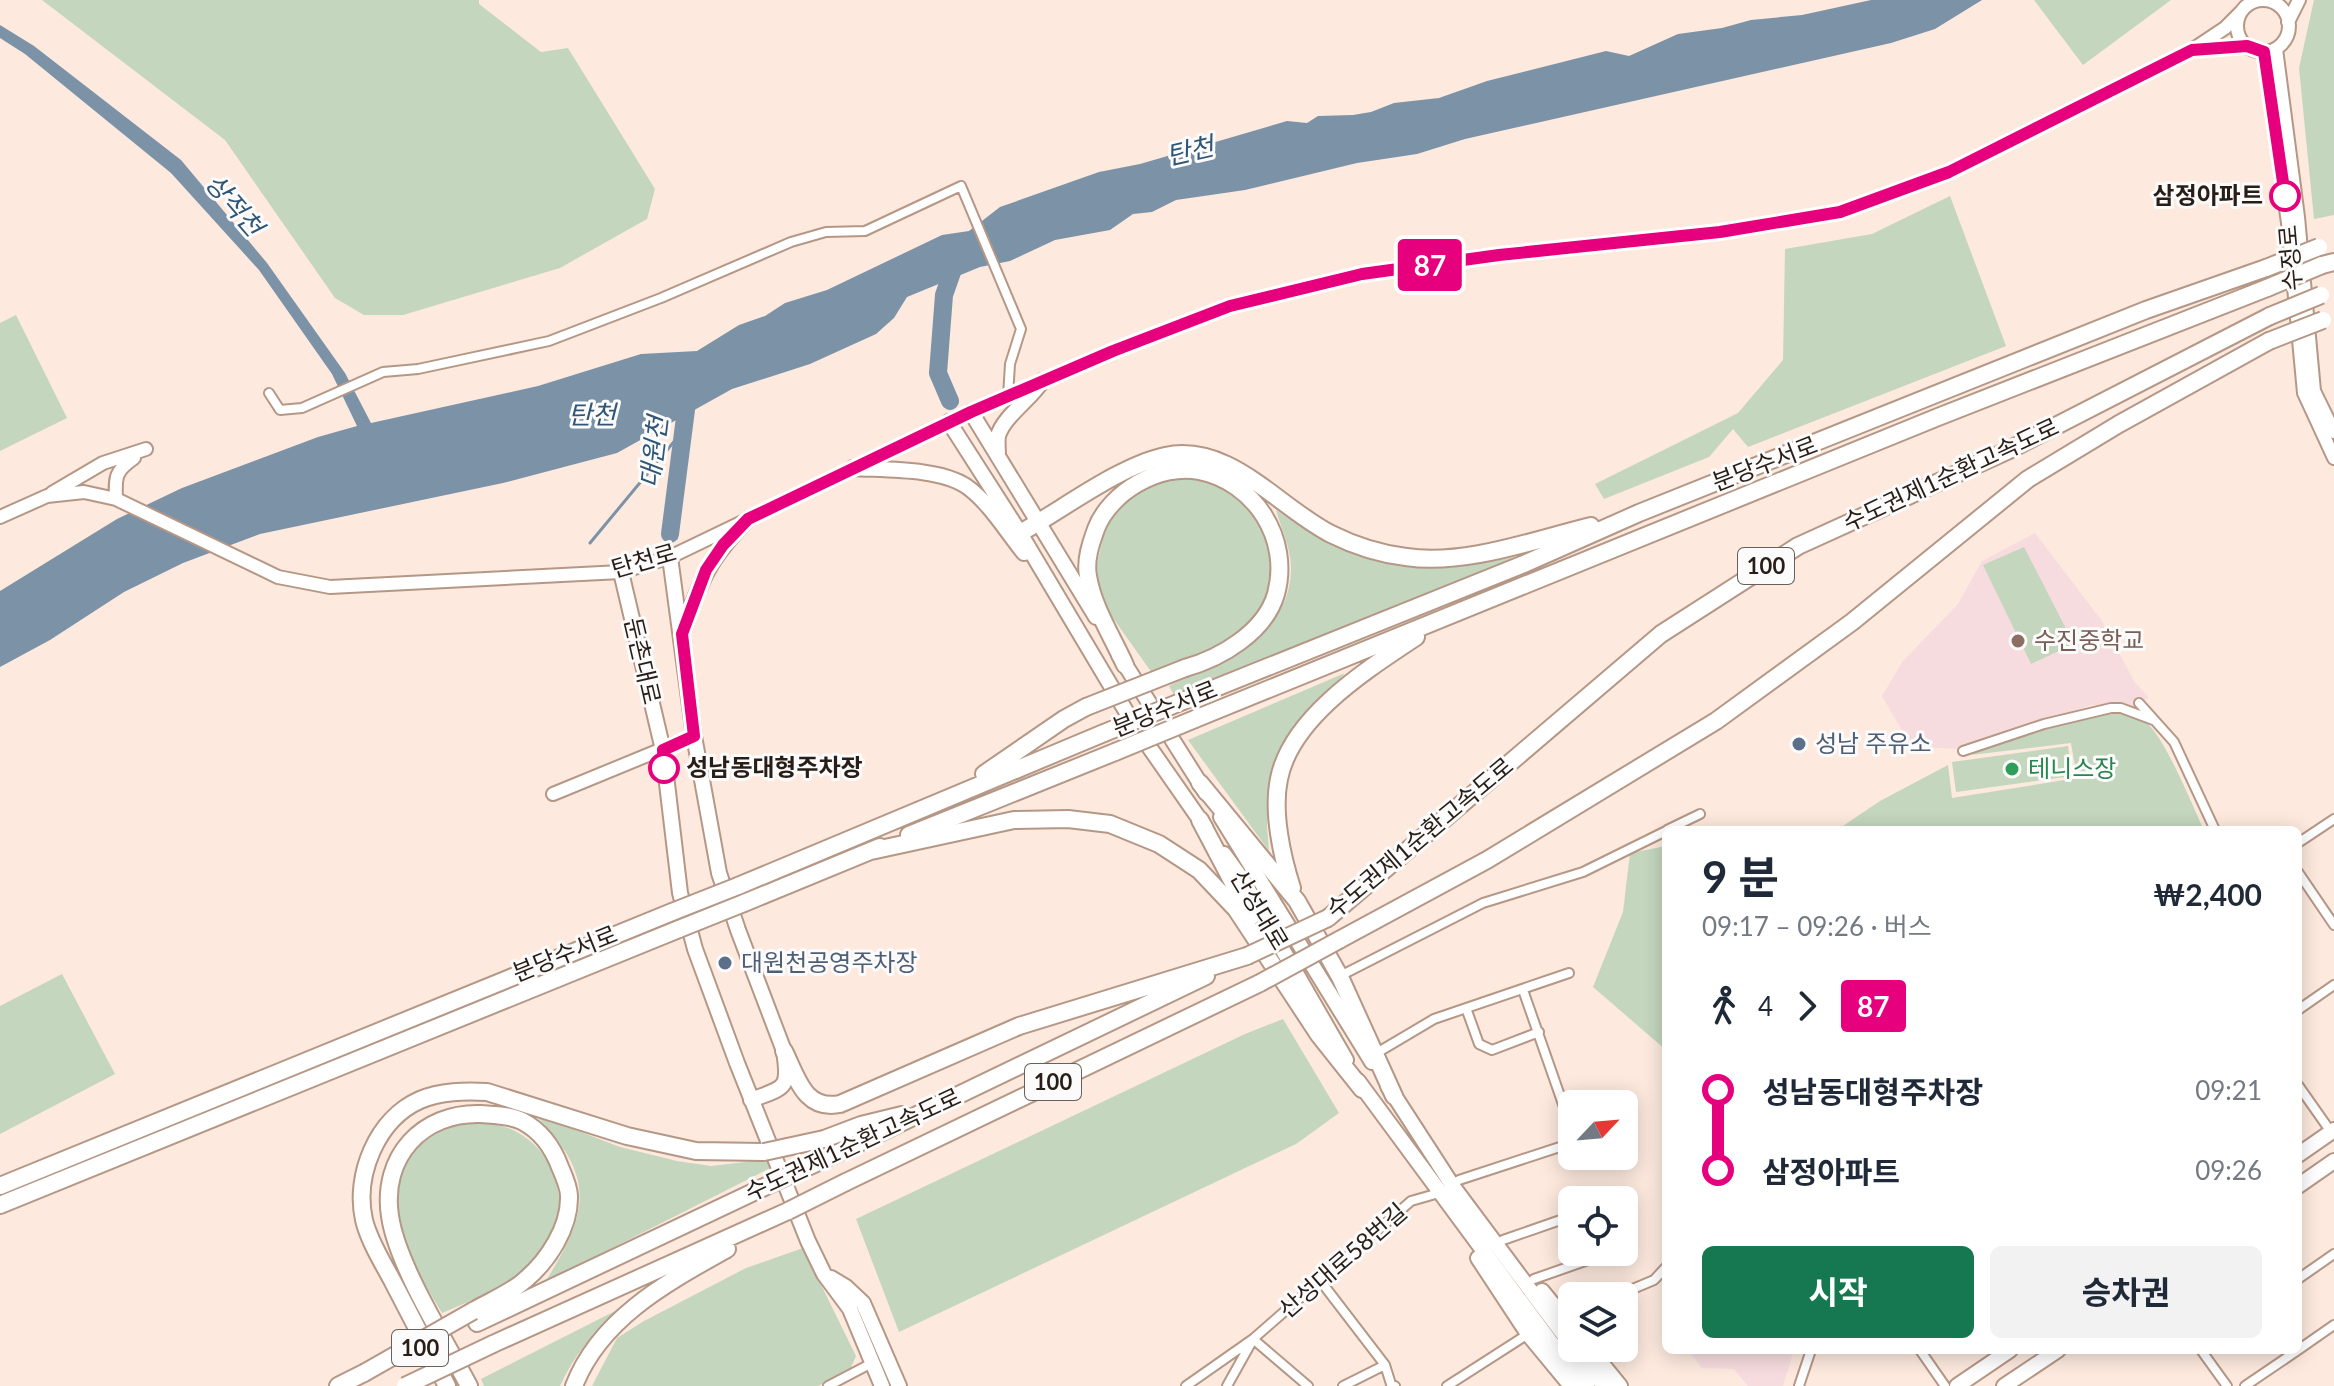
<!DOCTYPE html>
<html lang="ko">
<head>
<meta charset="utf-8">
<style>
	:root { --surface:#fff; --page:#f2f2f3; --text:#1f2937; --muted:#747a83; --accent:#167850 }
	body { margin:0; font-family:Lato,"Noto Sans KR",sans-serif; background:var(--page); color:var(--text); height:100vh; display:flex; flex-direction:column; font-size:30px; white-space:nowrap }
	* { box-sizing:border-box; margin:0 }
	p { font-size:26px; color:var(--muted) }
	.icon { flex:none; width:44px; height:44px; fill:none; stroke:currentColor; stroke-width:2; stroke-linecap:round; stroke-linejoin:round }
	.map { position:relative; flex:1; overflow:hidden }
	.drawer { position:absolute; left:1662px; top:826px; width:640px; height:528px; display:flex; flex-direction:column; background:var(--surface); border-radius:12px; box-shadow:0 4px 20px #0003 }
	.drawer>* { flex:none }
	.badge { padding:0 16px; border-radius:6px; font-size:28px; line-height:52px }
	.needle { width:52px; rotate:64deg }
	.controls { position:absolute; left:1558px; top:1090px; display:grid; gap:16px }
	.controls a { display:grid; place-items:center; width:80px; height:80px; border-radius:12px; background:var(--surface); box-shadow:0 4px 20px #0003; font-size:40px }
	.map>.badge { position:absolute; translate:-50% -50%; box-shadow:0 0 0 4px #fff }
	.legs { display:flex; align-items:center; gap:12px; height:88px; padding:0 40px; font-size:26px }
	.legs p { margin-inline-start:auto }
	.overview { display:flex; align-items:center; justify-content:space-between; height:136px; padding:0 40px }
	h1 { font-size:44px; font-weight:700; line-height:60px }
	.cta { display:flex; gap:16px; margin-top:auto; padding:16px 40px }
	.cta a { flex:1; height:92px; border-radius:12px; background:var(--accent); color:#fff; font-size:32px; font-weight:700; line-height:92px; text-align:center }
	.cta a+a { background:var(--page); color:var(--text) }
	ul { padding:0 40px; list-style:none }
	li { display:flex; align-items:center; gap:28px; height:80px; font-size:30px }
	li i { display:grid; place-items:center; width:12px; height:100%; margin:0 10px; background:currentColor }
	li i::after { content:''; width:20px; height:20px; margin:-10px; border:6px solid; border-radius:50%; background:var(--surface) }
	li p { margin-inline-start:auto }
	li:first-child i { background:linear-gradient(#0000 50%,currentColor 0) }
	li:last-child i { background:linear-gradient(currentColor 50%,#0000 0) }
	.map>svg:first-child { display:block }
	.education { fill:#f7dcdf }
	.green { fill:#c4d6be }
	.water { fill:#7c92a7 }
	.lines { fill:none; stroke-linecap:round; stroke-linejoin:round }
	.stream { stroke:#7c92a7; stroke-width:3 }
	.river { stroke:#7c92a7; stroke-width:18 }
	.street-casing { stroke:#b59786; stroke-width:12 }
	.secondary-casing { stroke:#b59786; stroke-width:16 }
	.primary-casing { stroke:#b59786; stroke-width:18 }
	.highway-casing { stroke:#b59786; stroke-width:20 }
	.street { stroke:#fff; stroke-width:8 }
	.secondary { stroke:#fff; stroke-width:12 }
	.primary { stroke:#fff; stroke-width:14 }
	.highway { stroke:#fff; stroke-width:16 }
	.highway-bridge-casing { stroke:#b59786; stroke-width:20; stroke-linecap:butt }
	.highway-bridge { stroke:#fff; stroke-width:16 }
	.line-1-casing { stroke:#fff; stroke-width:18 }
	.line-1 { stroke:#e6007e; stroke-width:12 }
	.stop-1-dot { fill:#fff; stroke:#e6007e; stroke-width:4 }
	.education-dot { fill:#8d6e63; stroke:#fbfbfb; stroke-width:3 }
	.service-dot { fill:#5c6f8a; stroke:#fbfbfb; stroke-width:3 }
	.leisure-dot { fill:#2e9e5b; stroke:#fbfbfb; stroke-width:3 }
	.labels { text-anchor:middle; stroke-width:6; stroke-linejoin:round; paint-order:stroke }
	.shield { fill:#fbfbfb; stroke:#68605b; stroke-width:2 }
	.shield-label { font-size:22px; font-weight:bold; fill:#291e17 }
	.stop-label { font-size:24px; font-weight:bold; fill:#291e17; stroke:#fbfbfb; text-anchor:end }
	.street-label { font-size:24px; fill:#291e17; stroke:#fbfbfb }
	.education-label { font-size:24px; fill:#785e54; stroke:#fbfbfb; text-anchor:start }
	.service-label { font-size:24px; fill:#4e5e75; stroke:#fbfbfb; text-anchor:start }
	.leisure-label { font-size:24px; fill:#27864d; stroke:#fbfbfb; text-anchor:start }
	.water-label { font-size:26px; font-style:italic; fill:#305677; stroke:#fbfbfb }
</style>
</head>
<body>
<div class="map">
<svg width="2334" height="1386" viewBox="0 0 2334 1386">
	<rect width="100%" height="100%" fill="#fde9de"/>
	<path class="education" d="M2035,533L2102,621L2134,681L2148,697L2136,709L2092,705L1955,749L1911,746L1882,696L1903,661L1958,604L1982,561Z
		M1688,1350H1794L1783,1386H1748L1734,1369L1702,1368Z"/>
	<path class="green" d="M42,0H479V4L541,52L568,48L655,189L647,219L560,268L403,315H364L335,298L225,140Z
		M2034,0H2171L2083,65Z
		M2314,0H2334V215L2314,219L2299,68Z
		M1950,196L2006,346L1748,447L1733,429L1709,457L1604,499L1595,484L1738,413L1783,360L1785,249L1872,234Z
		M16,315L67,418L0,451V323Z
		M1191,476C1208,482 1227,488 1242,499C1282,532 1282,598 1242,631C1217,652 1182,662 1152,673L1098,597L1097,565L1105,527L1122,503L1149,484Z
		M1276,510C1326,544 1380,569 1442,568C1466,567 1492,561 1516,557L1174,695L1169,686C1221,659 1289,638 1291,570C1292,551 1281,528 1276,510Z
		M2024,547L2074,644L2031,664L1983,565Z
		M1345,673L1328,694L1273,780L1267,826L1269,851L1188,740Z
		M2110,713C2120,713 2137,717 2146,723C2163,733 2194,809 2204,830H1837L1880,801L1948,765L1952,798L2077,778L2071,743L1971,755L2014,737Z
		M2068,746L2072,776L1956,792L1952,762Z
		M1666,846V1050L1593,987L1623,912L1630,853Z
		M62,974L115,1074L0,1134V1006Z
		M1283,1019L1339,1113L1296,1144L899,1332L856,1219L1245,1034Z
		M534,1114L620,1147L677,1161L711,1166L754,1161H784L545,1282C590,1211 596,1176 534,1114Z
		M473,1121C487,1123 503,1125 515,1131C561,1155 573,1213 542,1253C518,1284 477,1298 442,1313C428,1289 405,1256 399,1229C386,1171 416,1131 473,1121Z
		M803,1248L856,1356L849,1372L818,1386H592L617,1338L644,1321L746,1268Z
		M621,1308C595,1330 574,1355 560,1386H484L481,1379Z"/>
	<path class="water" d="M1871,0H1982L1935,29L1891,43L1465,139L1417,154L1357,163L1245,190L1176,200L1152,212L1133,214L1110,230L1055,240L1010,261L980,267L907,297L894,318L876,334L810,364L732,389L617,453L503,483L260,534L183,563L124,592L50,640L0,667V591L117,519L182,488L318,437L357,426L332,374L259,270L171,173L25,54L0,38V25L34,46L181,160L267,263L345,373L371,423L538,386L641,354L697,351L739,325L765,316L785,303L827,290L942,235L969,231L1000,207L1099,172L1140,164L1287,121L1307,123L1318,116L1353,115L1371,112L1394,103L1439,98L1487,81L1606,51L1629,56L1678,34L1722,28L1751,20L1802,15Z"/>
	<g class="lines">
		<path class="stream" d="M590,543L682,432"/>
		<path class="river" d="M950,401L938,373L944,295L956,261
			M670,534L688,394"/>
		<defs>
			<path id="street" d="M269,393L280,410L302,408L383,372L418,369L549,341L661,298L791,242L826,232L865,231L961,186L1021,329L1010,364L1008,396
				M2139,703L2174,742L2215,830
				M1963,751L2044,724L2111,708H2121L2153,720
				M1667,830L1700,814
				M2298,843L2334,819
				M2298,872L2334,925
				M1340,976L1483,903L1583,872L1666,831
				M1523,990L1572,1130
				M1466,1008L1479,1044L1492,1050L1539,1032
				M2298,1010L2334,985
				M1375,1054L1434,1019L1569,973
				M2298,1085L2331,1132
				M1459,1180L1572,1143
				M1503,1240L1572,1216
				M1319,1279L1385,1365L1391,1384L1395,1386
				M1534,1279L1611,1252
				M2298,1279L2334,1254
				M1616,1296L1654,1280L1666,1267
				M1253,1339L1308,1386
				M1920,1350L1945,1386
				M2201,1350L2227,1386
				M2298,1350L2334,1325
				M828,1386L872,1363
				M1186,1386L1253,1339L1411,1201L1439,1193
				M1227,1386L1251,1343
				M1343,1386L1385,1365
				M1447,1386L1528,1334
				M1799,1386L1811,1350
				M2245,1386L2298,1350"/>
			<path id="secondary" d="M2237 26a26 26 0 1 1 52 0a26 26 0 1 1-52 0Z
				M2288,22L2299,0
				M2276,49L2298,217L2314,391L2334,432
				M2195,50L2247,46
				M2264,52L2288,223L2304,393L2334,458
				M52,493L103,463L146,449
				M116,499C115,477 115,471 134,458
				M0,517L47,496L84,492L116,499L278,577L330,587L621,572L670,557L971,412L1113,351L1230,306L1362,274L1499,255L1720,232L1840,212L1949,172L2192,50L2225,28L2241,12
				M553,794L694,736"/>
			<path id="primary" d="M971,412L1096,617
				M949,422L1020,533L1136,728L1205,827
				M998,455C998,450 997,442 998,436C1003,417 1031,399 1042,381
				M853,468C885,470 939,468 966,486C989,502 1006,531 1024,553
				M670,557L694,736L719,873L738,930L784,1051C790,1090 785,1087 751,1100
				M621,572L663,750L680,893L695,949L737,1063L808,1241L824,1274L850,1309L882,1386
				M684,629C701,578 710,558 748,519
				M1119,655L1206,793
				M1221,817L1372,1062
				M1224,854L1242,879L1346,1060
				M1358,1081L1550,1341L1587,1386
				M1388,1086L1454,1188L1572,1346
				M2298,1155L2334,1130
				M2298,1186L2334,1161
				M1478,1258L1528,1334L1571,1386
				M831,1278L846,1287L863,1303L899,1386
				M1542,1291L1572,1328
				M1574,1348L1604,1386
				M1589,1348L1620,1386
				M1957,1386L2010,1350
				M2004,1386L2058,1350"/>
			<path id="highway" d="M2322,265L2334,262
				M1020,533C1062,510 1119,466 1165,456C1229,442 1278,507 1331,534C1353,545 1381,554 1406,557C1464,566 1534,540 1591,526
				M1125,665C1112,636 1093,607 1088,576C1085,560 1091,543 1096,529C1110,492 1160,463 1199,471C1255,482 1291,539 1276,594C1265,632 1221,658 1185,668
				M1183,701L1524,564L1639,513L2146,310L2266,268
				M1195,719L1938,417L2267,288
				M984,774L1064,719L1086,707
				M1200,783L1297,901L1340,977L1394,1096
				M1200,820L1251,917
				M909,835L1115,752
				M871,851L1014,820L1068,819L1110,824L1159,844L1199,870L1236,909L1319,1035L1362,1089
				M738,886L1104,733
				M1292,888C1282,857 1272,812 1279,779C1291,717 1368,669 1416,637
				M744,903L880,847
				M1328,918L1661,634L1798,546L2007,451L2270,316
				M1339,940L1487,860L1716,721L1852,622L2028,479L2119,424L2269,341
				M784,1051C797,1077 804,1111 840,1104L1019,1026L1247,956
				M824,1139L861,1125L902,1115
				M834,1155L1206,976
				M846,1182L1260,983
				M0,1186L672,912
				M0,1205L679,929
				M477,1323L777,1181
				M493,1344L788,1211
				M338,1386L364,1373
				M447,1386C429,1351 411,1317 393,1282C383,1263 369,1241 364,1220C354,1175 377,1119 420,1100C441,1091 465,1091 487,1092L627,1136L696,1151L764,1152
				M469,1386C445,1340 397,1265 390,1216C381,1157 422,1112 481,1114C494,1115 510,1115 522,1121C541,1131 553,1148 560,1167C564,1176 569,1187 569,1196C570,1227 548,1261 525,1280C511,1293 490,1301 473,1311
				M574,1386C600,1318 668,1282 727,1249"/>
		</defs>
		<use href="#street" class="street-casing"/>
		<use href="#secondary" class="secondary-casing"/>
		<use href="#primary" class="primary-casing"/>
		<use href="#highway" class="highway-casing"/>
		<use href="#street" class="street"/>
		<use href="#secondary" class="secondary"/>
		<use href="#primary" class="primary"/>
		<use href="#highway" class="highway"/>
		<defs>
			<path id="highway-bridge" d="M2266,268L2319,247
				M2267,288L2322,265
				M2270,316L2321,295
				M2269,341L2323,320
				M1086,707L1185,668
				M1104,733L1183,701
				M1115,752L1195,719
				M672,912L738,886
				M679,929L744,903
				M1247,956L1328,918
				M1260,983L1339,940
				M764,1152L824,1139
				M777,1181L834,1155
				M788,1211L846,1182
				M364,1373L473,1311
				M405,1386L493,1344"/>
		</defs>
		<use href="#highway-bridge" class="highway-bridge-casing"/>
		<use href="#highway-bridge" class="highway-bridge"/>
	</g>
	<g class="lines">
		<defs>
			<path id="line-1" d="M664,768L663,750L694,736L682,634L706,570L723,545L748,519L971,412L1113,351L1230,306L1362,274L1499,255L1720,232L1840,212L1949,172L2192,50L2247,46L2264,52L2285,196"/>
		</defs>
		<use href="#line-1" class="line-1-casing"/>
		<use href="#line-1" class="line-1"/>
	</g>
	<g class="stop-1-dot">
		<circle cx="2285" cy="196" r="14"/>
		<circle cx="664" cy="768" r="14"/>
	</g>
	<circle class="education-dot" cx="2018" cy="641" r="8"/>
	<g class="service-dot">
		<circle cx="1799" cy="744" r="8"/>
		<circle cx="725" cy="963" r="8"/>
	</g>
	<circle class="leisure-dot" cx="2012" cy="769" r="8"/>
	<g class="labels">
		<g class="shield">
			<rect x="1738" y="548" width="56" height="36" rx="6"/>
			<rect x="1025" y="1064" width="56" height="36" rx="6"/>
			<rect x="392" y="1330" width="56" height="36" rx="6"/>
		</g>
		<g class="shield-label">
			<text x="1766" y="574">100</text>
			<text x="1053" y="1090">100</text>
			<text x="420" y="1356">100</text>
		</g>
		<g class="stop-label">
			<text x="2263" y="204">삼정아파트</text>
			<text x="686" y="776" text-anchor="start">성남동대형주차장</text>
		</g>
		<g class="street-label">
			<text transform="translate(2291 258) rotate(-95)" y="8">수정로</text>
			<text transform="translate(1765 464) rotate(-21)" y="8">분당수서로</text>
			<text transform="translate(1951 475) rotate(-25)" y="8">수도권제1순환고속도로</text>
			<text transform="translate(644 561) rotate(-16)" y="8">탄천로</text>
			<text transform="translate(642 661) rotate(77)" y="8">둔촌대로</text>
			<text transform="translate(1165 709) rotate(-22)" y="8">분당수서로</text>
			<text transform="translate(1420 838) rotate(-40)" y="8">수도권제1순환고속도로</text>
			<text transform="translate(1259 910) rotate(59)" y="8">산성대로</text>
			<text transform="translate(565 954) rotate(-22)" y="8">분당수서로</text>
			<text transform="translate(853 1145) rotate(-25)" y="8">수도권제1순환고속도로</text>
			<text transform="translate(1343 1261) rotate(-41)" y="8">산성대로58번길</text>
		</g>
		<g class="education-label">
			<text x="2034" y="649">수진중학교</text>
		</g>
		<g class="service-label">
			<text x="1815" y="752">성남 주유소</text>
			<text x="741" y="971">대원천공영주차장</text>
		</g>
		<g class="leisure-label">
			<text x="2028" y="777">테니스장</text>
		</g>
		<g class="water-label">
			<text transform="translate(1190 151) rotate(-13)" y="9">탄천</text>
			<text transform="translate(234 205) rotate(49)" y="9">상적천</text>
			<text x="592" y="424">탄천</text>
			<text transform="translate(654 452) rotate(-83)" y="9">대원천</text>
		</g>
	</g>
</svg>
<div class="controls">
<a><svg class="needle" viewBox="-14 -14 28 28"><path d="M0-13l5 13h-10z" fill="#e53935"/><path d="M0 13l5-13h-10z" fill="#747a83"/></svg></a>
<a><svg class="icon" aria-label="locate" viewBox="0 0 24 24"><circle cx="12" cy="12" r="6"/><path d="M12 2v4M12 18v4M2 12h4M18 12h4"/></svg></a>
<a><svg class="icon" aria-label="layers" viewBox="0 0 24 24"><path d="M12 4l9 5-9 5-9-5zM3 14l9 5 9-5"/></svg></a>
</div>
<b class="badge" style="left:1430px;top:265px;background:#e6007e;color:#fff">87</b>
<section class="drawer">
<div class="overview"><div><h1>9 분</h1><p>09:17 – 09:26 · 버스</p></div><b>₩2,400</b></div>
<div class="legs"><svg class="icon" aria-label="walk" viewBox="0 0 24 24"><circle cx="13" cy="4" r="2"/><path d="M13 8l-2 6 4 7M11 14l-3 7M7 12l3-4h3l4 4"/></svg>4<svg class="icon" aria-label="forward" viewBox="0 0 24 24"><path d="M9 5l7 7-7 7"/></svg><b class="badge" style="background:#e6007e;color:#fff">87</b></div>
<ul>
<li><i style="color:#e6007e"></i><b>성남동대형주차장</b><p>09:21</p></li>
<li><i style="color:#e6007e"></i><b>삼정아파트</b><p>09:26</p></li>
</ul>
<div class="cta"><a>시작</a><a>승차권</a></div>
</section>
</div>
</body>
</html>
